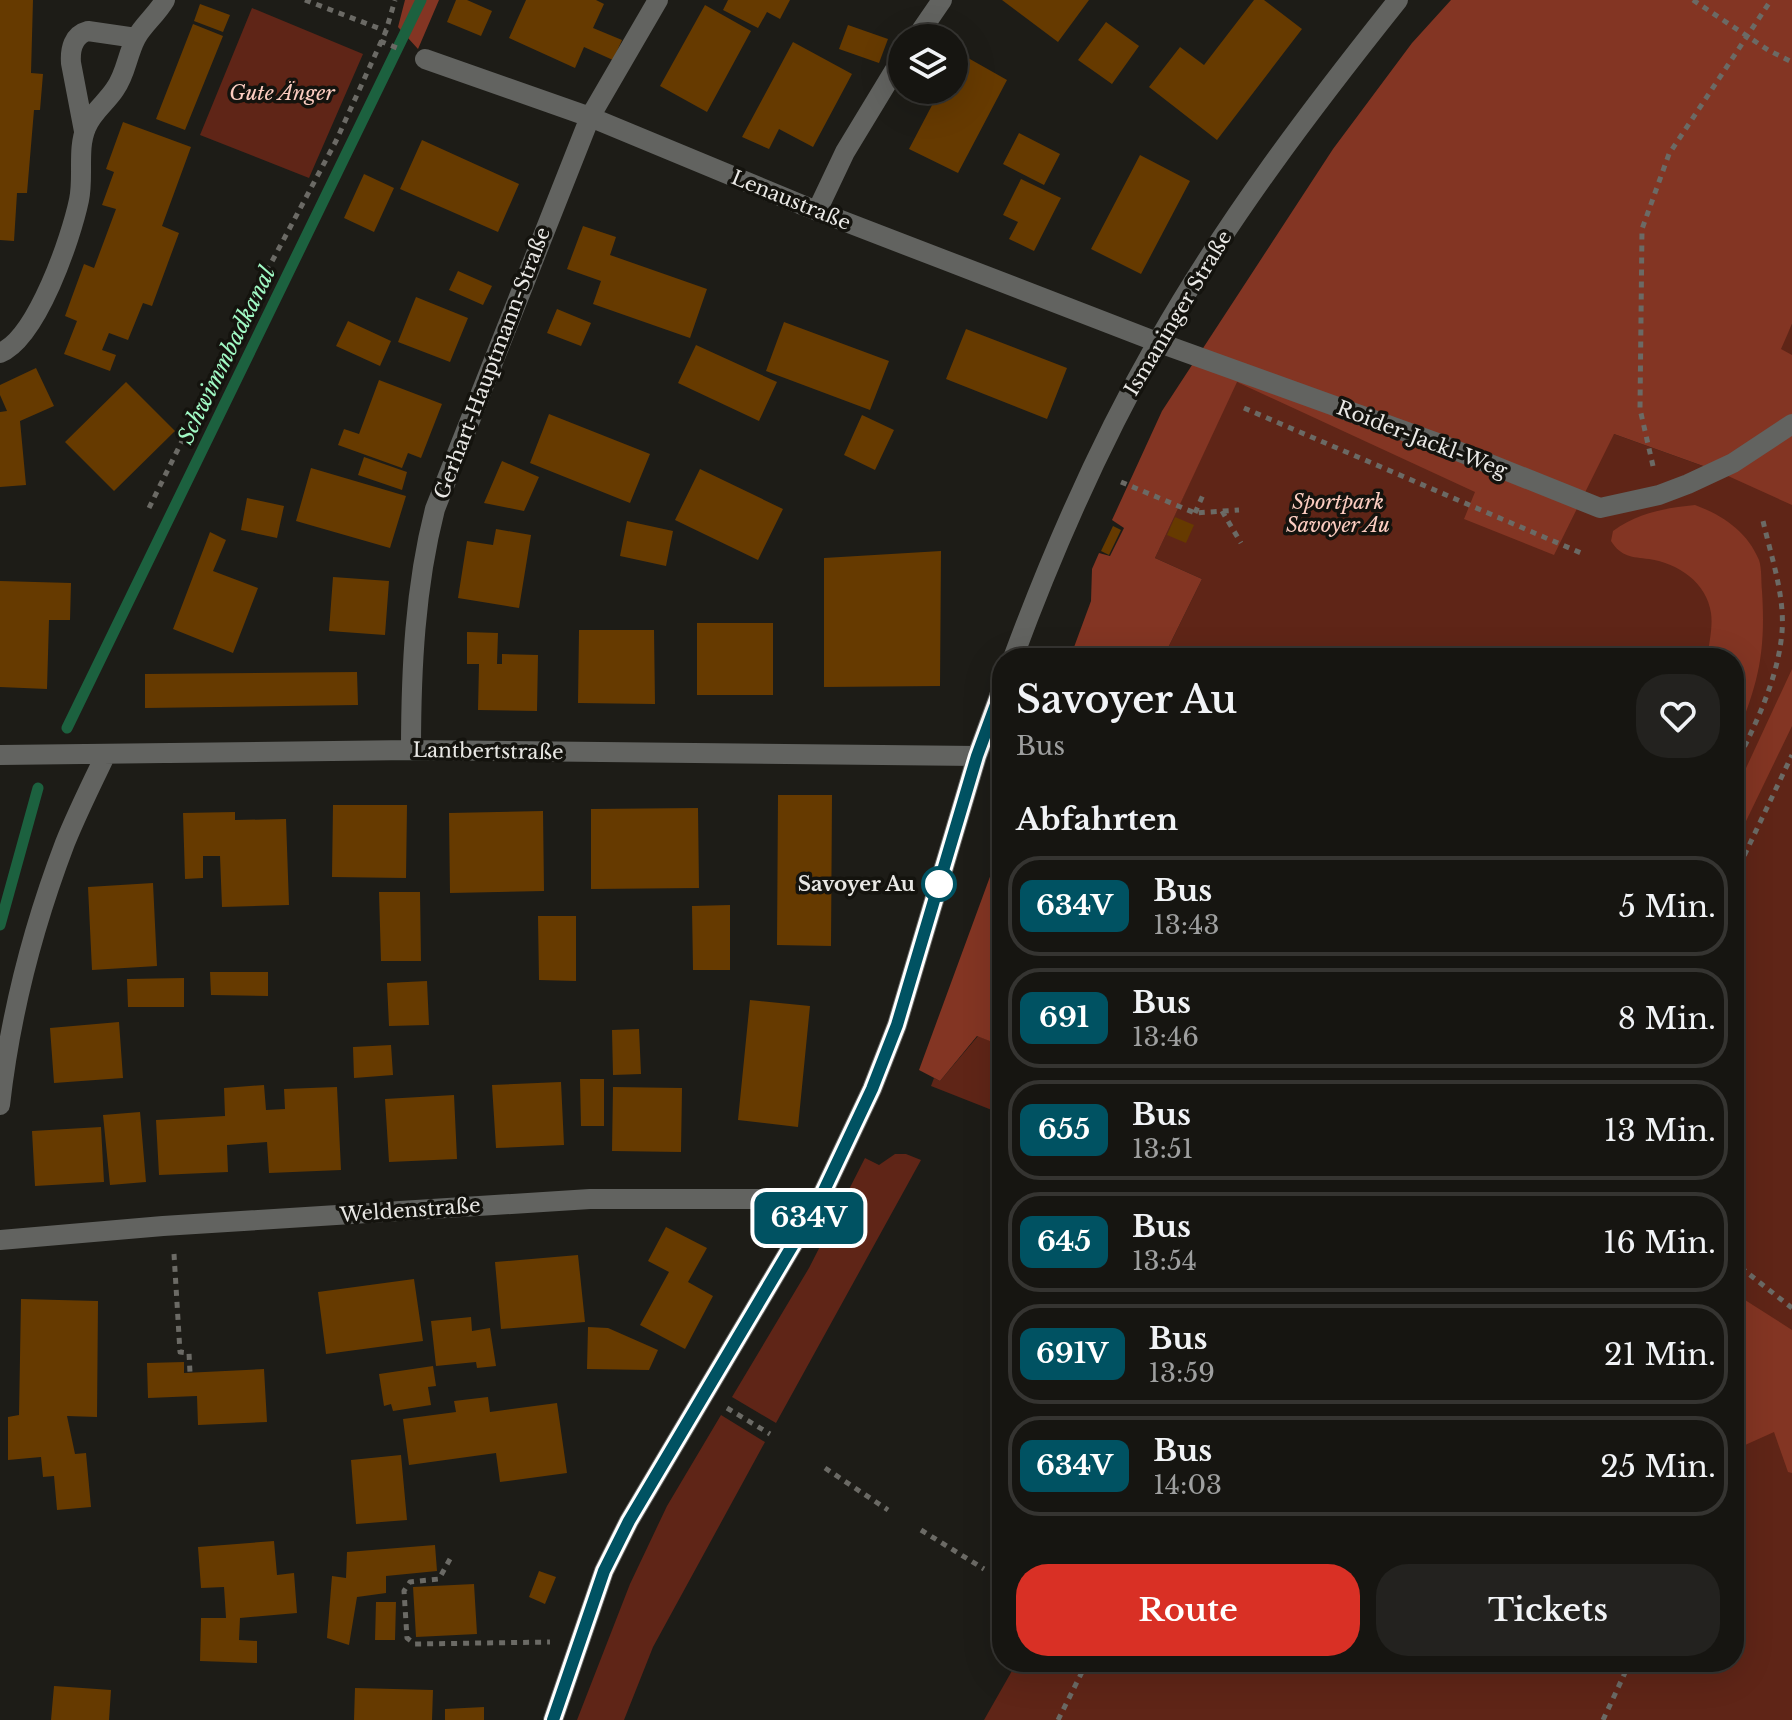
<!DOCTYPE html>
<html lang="de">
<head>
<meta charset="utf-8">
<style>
	:root { --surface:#161511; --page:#23221f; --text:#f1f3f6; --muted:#9e9f9f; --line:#353431; --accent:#d93025 }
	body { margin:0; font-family:"Libre Baskerville",serif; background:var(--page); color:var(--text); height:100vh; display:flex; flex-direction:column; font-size:30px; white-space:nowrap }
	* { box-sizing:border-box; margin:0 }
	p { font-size:26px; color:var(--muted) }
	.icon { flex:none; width:44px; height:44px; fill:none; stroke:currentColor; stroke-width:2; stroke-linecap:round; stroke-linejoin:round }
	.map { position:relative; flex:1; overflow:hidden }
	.drawer { position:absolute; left:992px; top:648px; width:752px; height:1024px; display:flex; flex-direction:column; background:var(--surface); border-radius:32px; box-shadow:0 8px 32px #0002,0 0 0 2px var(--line) }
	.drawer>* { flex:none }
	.badge { padding:0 16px; border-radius:12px; font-size:28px; line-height:52px }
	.controls { position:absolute; left:888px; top:24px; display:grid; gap:16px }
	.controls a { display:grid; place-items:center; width:80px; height:80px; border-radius:50%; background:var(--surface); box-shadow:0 8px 32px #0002,0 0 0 2px var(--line); font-size:40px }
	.map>.badge { position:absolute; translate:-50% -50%; box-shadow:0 0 0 4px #fff }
	h2 { padding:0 24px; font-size:30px; line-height:72px }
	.round { display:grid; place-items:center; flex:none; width:84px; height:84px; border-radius:32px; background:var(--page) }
	.headline { display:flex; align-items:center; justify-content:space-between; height:136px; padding:0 24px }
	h1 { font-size:38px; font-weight:600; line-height:60px }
	.button { display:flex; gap:16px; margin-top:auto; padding:16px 24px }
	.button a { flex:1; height:92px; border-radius:32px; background:var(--accent); color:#fff; font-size:32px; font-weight:600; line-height:92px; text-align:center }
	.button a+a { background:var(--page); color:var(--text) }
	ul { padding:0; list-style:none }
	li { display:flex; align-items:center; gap:24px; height:100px; margin:0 16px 12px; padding:0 8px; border:4px solid var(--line); border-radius:32px }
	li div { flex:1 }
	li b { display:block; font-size:30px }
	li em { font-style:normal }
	li .badge { min-width:88px; font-weight:700; text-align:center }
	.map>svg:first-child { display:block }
	.green { fill:#5f2517 }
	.forest { fill:#833523 }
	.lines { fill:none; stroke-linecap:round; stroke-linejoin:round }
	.stream { stroke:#1c613f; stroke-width:11 }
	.building { fill:#663a00 }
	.path { stroke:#6b6a65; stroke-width:5; stroke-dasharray:6 6; stroke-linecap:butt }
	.minor { stroke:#626360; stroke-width:20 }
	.line-casing { stroke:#fff; stroke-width:18 }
	.line { stroke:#005262; stroke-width:12 }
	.stop-dot { fill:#fff; stroke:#005262; stroke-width:4 }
	.labels { text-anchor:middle; stroke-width:7; stroke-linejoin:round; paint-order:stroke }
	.park-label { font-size:20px; font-style:italic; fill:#fccdc1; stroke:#14130e }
	.street-label { font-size:20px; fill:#e9e8e5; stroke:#14130e }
	.stop-label { font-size:20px; font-weight:bold; fill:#e9e8e5; stroke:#14130e; text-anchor:end }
	.water-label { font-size:22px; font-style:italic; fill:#a1fac5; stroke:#14130e }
</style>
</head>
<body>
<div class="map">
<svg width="1792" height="1720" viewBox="0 0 1792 1720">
	<rect width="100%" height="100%" fill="#1d1c17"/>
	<path class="green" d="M252,8L363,54L309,178L200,135Z
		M1792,324V1720H984L1017,1662H1734V658H1163L1202,579L1155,558L1236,382L1614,434L1717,471Z
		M978,1036L1002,1046V1114L931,1086L934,1078L940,1081Z
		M895,1154H906L921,1160L776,1423L732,1397L809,1268L865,1158L879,1165Z
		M721,1415L765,1442L653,1647L624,1720H577L630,1584L667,1506Z"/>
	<path class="forest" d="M405,0H439L418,49L398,27Z
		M1451,0H1792V324L1781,349L1792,355V505L1717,471L1614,434L1554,555L1464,519L1475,492L1237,382L1155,558L1202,579L1163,658H1070L1091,601L1092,569L1099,553L1110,556L1124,528L1112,520L1162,411L1333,149L1412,43Z
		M1695,505C1722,515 1747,531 1759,560C1762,569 1761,582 1762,591C1766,654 1758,685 1734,742V658H1707C1709,644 1713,627 1711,613C1707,583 1678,563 1649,559C1632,557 1621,557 1611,541L1613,531C1638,513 1665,508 1695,505Z
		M1792,669V726L1734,846V794Z
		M1002,844V1046L977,1036L940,1081L919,1070Z
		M1734,1293L1792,1330V1473L1788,1472L1774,1432L1734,1450Z"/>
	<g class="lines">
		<path class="stream" d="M67,728L421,0
			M0,925L38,788"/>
	</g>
	<path class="building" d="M0,0H33L31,73L43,74L40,110H34L27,193H17L14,241L0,240Z
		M456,0H467L492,11L481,36L447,22Z
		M526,0H596L604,4L593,28L622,40L613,60L584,47L575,68L509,38Z
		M728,0H790L780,19L767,12L758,28L723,10Z
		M1002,0H1089L1058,42Z
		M1254,0H1264L1302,29L1217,140L1149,87L1180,47L1204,65Z
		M200,4L230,15L223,32L194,21Z
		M705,5L751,31L707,112L660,86Z
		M1106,22L1139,46L1112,84L1078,60Z
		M193,24L223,36L185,130L156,119Z
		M848,25L888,39L879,63L839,49Z
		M793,42L852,74L813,147L779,129L769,149L742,137Z
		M961,54L1007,80L958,173L909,149L940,90H954V66Z
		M123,122L191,147L162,226L179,233L152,306L143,303L128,340L109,333L102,350L116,355L110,371L64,354L77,321L65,316L84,264L94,268L116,209L102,205L114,172L106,169Z
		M1019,133L1060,154L1044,185L1003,164Z
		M422,140L519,184L498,232L400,189Z
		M1140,155L1190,181L1141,274L1091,249Z
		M364,174L394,188L374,232L344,218Z
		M1021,179L1061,198L1034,251L1009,239L1018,222L1003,215Z
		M583,226L616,237L610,255L707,289L690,338L593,304L601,281L567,269Z
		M458,271L492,286L483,305L449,290Z
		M416,297L468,318L450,362L398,342Z
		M557,309L591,323L581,346L547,333Z
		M348,321L391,341L380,366L336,346Z
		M784,322L889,361L870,410L766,371Z
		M966,329L1067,368L1047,419L946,379Z
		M696,345L777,382L759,421L678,383Z
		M36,368L54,406L20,421L26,485L0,487V412L7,411L0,395V385Z
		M379,380L442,404L421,458L408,453L402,468L338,445L344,429L359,434Z
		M126,382L175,431L114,491L65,442Z
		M549,414L650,454L630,503L530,463Z
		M862,415L894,430L875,470L844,455Z
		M364,457L407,472L402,490L358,475Z
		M502,461L539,477L524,511L484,503Z
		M311,468L406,496L390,548L296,521Z
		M700,469L783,509L758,560L675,520Z
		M247,498L284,506L277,538L241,530Z
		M1175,517L1194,525L1186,543L1167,535Z
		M627,521L673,531L666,566L620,556Z
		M1113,526L1121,530L1109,555L1101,551Z
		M496,529L531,535L519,608L458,598L467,541L493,545Z
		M210,532L226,540L213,571L258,588L233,653L173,629Z
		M941,551L940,686L824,687V558Z
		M333,577L389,581L385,635L329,631Z
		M0,581L71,583L70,620H49L47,689L0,687Z
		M697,623H773V695H697Z
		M579,630H654L655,704L578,703Z
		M467,632L498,633L497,664H502V654L538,655L537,711L478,710L479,664H467Z
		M357,672L358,705L145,708V674Z
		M778,795H832L831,946L777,945Z
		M333,805H407L406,878L332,877Z
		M698,808L699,888L591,889V809Z
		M543,811L544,891L450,893L449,813Z
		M235,812V820L286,819L289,905L222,907L220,856H203V878L185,879L183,813Z
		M153,883L157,966L92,970L88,887Z
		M379,892H420L421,961H381Z
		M730,905V970H693L692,906Z
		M538,916H576V981L539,980Z
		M210,972H268V996L211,995Z
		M184,978V1007H128L127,979Z
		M427,981L429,1025L389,1026L387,983Z
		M750,1000L810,1006L798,1127L738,1120Z
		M119,1022L123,1078L54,1083L50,1028Z
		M639,1029L641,1074L613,1075L612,1030Z
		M391,1045L393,1075L354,1078L353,1047Z
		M580,1079H604V1126H581Z
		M561,1082L564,1145L496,1148L492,1085Z
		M264,1085L266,1110L285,1109L284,1089L337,1087L341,1170L269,1173L267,1142L227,1145L228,1172L159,1175L156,1120L225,1116L224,1088Z
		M613,1087L682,1088L681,1152L612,1151Z
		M454,1095L457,1159L389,1162L385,1099Z
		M140,1112L146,1182L110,1185L103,1115Z
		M101,1127L104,1182L35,1186L32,1131Z
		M666,1227L707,1248L688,1282L713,1296L685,1349L640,1325L669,1272L648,1261Z
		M578,1255L585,1322L501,1329L495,1262Z
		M414,1279L423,1341L326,1354L318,1292Z
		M21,1299L98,1301L97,1417L67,1416L75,1454L86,1453L91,1507L57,1510L54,1476L43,1477L41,1457L8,1460V1417L19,1415Z
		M471,1317L472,1331L490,1328L496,1366L477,1368L476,1362L436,1366L431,1321Z
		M588,1327L608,1328L658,1350L649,1370L587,1369Z
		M184,1362V1373L264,1369L267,1422L198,1425L197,1396L148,1398L147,1363Z
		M433,1366L436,1386L428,1387L431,1405L393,1411L391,1404L384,1406L379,1374Z
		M488,1397L490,1412L557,1403L567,1473L500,1482L496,1453L409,1465L403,1419L456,1412L454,1401Z
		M401,1455L407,1520L356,1524L351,1460Z
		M274,1541L277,1575L294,1573L297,1613L240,1618L239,1640L257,1641V1663L200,1661L201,1618H226L224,1587L201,1588L198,1547Z
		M435,1545L437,1571L386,1576V1593L357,1597L349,1645L327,1638L332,1576L346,1578L347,1552Z
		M539,1571L556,1577L545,1604L529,1597Z
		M474,1584L477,1634L416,1637L413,1587Z
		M376,1602H396L395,1640H375Z
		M54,1686L111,1690L109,1720H51Z
		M355,1688L433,1690L432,1720H354Z
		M484,1707V1720H445V1709Z"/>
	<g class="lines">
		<path class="path" d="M305,0L386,31
			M1693,0L1768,50L1792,62
			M380,41L402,50
			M1244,408L1581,553
			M1653,466L1640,409L1642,229L1669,154L1771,0
			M1121,482L1195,513L1239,510
			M149,508L252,299L336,141L386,31L395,0
			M1222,511L1241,543
			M1195,513L1203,495
			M1734,768C1755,725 1778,680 1782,632C1785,596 1771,556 1763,521
			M1734,877L1792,755
			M174,1254L180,1352L189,1353L190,1373
			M1734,1257L1745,1271L1792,1308
			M727,1408L770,1434
			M825,1468L888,1510
			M921,1530L984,1569
			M450,1559L439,1579L410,1582L404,1591L407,1638L415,1644L550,1642
			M1058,1720L1087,1662
			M1603,1720L1630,1662"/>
		<path class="minor" d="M916,38L942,0
			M425,59L590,117L807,207L942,259L1157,342L1440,444L1600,508L1659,495L1688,484L1733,463L1792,424
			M84,131L71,63C70,49 73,35 88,31L136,38
			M817,211L845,152L902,58
			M0,353C37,338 71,238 79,200C84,177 77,149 86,128C92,112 106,103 115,89C126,74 127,55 136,38C143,25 157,14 165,0
			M1013,658C1053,550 1100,443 1157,343C1226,221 1311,109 1398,0
			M411,750C411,669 415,587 435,509L590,117L658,0
			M0,755L411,750L977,756
			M0,1105C10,1016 33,927 65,843C77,813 92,783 106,754
			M0,1240L163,1226L590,1199H820
			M553,1720L604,1571L629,1521L820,1199L872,1089L897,1025L977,756L1002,688"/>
	</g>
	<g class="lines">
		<defs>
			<path id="line" d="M553,1720L604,1571L629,1521L820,1199L872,1089L897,1025L977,756L1002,688"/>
		</defs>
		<use href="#line" class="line-casing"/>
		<use href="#line" class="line"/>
	</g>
	<circle class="stop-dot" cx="939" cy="884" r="16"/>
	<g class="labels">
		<g class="park-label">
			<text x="282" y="100">Gute Änger</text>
			<text x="1338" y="509">Sportpark<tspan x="1338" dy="23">Savoyer Au</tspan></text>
		</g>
		<g class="street-label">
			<text transform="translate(791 200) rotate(22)" y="7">Lenaustraße</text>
			<text transform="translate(1178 313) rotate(-59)" y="7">Ismaninger Straße</text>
			<text transform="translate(492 363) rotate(-69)" y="7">Gerhart-Hauptmann-Straße</text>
			<text transform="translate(1422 439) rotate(21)" y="7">Roider-Jackl-Weg</text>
			<text transform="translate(488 751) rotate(1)" y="7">Lantbertstraße</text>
			<text transform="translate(410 1210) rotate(-4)" y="7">Weldenstraße</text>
		</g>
		<g class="stop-label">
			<text x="915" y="891">Savoyer Au</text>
		</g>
		<g class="water-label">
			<text transform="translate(226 355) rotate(-64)" y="8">Schwimmbadkanal</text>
		</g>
	</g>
</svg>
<div class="controls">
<a><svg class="icon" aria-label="layers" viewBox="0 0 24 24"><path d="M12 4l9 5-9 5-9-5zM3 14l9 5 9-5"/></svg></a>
</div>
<b class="badge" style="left:809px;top:1218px;background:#005262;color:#fff">634V</b>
<section class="drawer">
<div class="headline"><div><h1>Savoyer Au</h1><p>Bus</p></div><a class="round"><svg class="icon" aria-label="heart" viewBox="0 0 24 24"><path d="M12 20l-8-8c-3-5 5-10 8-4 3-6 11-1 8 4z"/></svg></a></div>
<h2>Abfahrten</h2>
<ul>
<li><span class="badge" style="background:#005262;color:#fff">634V</span><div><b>Bus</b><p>13:43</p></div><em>5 Min.</em></li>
<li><span class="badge" style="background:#005262;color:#fff">691</span><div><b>Bus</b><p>13:46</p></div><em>8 Min.</em></li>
<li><span class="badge" style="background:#005262;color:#fff">655</span><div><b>Bus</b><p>13:51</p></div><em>13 Min.</em></li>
<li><span class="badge" style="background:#005262;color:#fff">645</span><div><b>Bus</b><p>13:54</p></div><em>16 Min.</em></li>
<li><span class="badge" style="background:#005262;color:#fff">691V</span><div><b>Bus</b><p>13:59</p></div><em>21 Min.</em></li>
<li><span class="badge" style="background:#005262;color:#fff">634V</span><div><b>Bus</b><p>14:03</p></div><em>25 Min.</em></li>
</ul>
<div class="button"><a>Route</a><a>Tickets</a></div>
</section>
</div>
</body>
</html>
